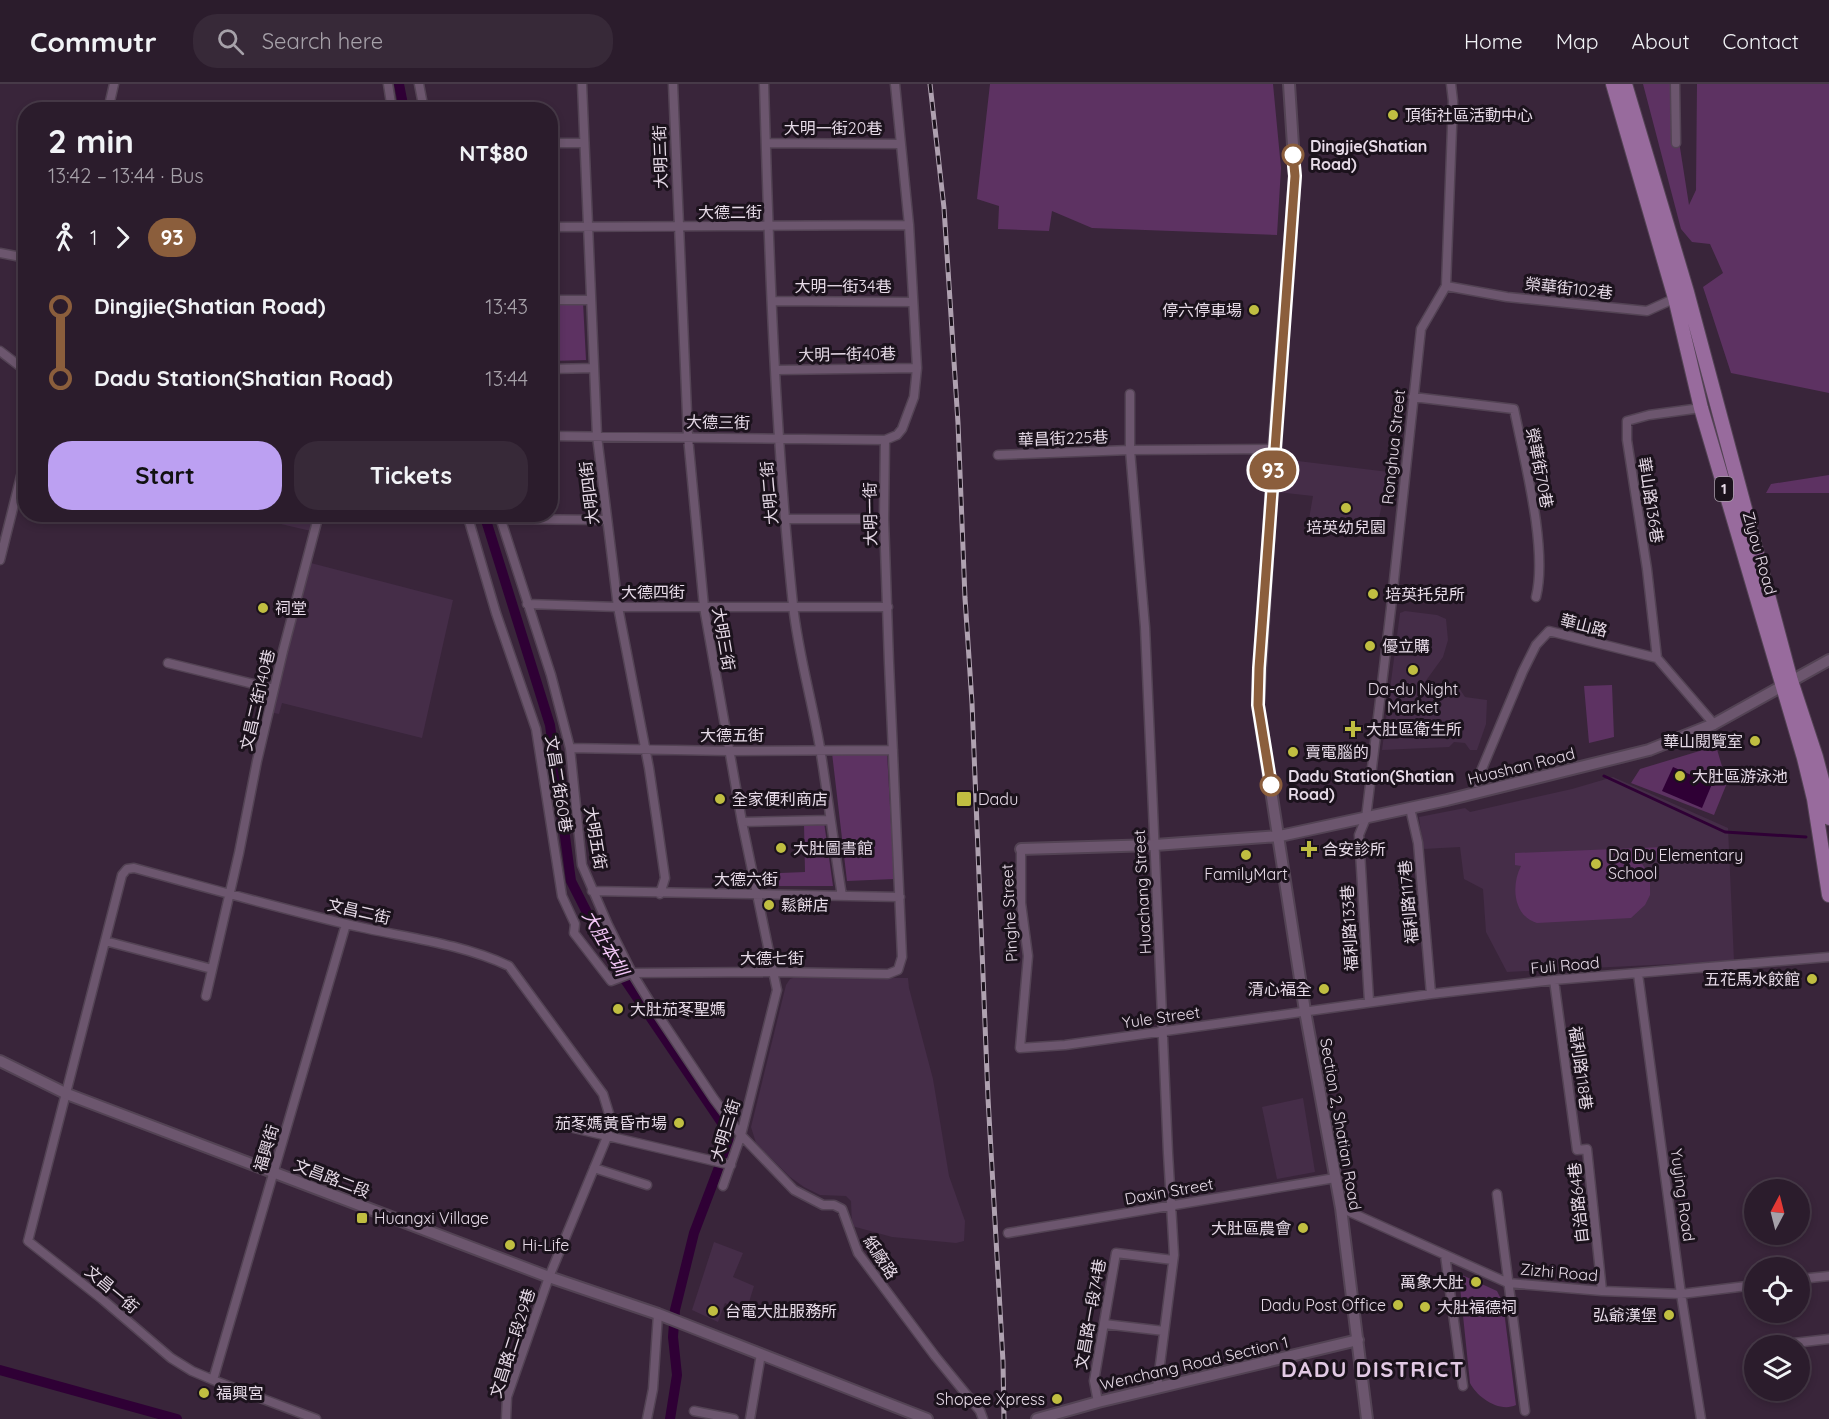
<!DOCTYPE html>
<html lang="en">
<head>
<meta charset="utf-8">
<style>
	:root { --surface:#2b1c2c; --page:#372938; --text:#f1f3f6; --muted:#a6a1a9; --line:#473a48; --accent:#bca0f2 }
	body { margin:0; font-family:Quicksand,"Noto Sans TC",sans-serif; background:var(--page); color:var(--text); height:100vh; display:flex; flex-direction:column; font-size:22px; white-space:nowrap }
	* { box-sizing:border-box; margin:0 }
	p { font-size:20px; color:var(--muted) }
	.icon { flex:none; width:33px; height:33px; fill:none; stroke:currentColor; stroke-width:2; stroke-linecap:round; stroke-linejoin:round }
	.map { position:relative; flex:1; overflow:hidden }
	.panel { position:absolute; left:18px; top:18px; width:540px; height:420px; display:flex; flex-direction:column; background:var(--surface); border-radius:24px; box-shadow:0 3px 9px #0003,0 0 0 2px var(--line) }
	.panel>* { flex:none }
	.badge { padding:0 12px; border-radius:20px; font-size:21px; line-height:39px }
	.needle { width:39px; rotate:7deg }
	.buttons { position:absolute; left:1744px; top:1095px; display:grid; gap:12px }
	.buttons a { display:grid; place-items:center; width:66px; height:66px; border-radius:50%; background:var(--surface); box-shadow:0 3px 9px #0003,0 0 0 2px var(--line); font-size:30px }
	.map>.badge { position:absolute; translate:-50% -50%; box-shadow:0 0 0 3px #fff }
	.legs { display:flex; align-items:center; gap:9px; height:66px; padding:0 30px; font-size:20px }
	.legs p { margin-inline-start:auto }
	.head { display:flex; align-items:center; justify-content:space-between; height:102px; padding:0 30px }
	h1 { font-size:33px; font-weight:800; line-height:45px }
	.button { display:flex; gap:12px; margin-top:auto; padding:12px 30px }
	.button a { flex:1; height:69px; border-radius:24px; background:var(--accent); color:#111; font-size:24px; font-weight:800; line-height:69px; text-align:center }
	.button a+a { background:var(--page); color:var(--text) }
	ul { padding:0 30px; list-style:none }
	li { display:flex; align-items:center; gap:21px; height:72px; font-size:22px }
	li i { display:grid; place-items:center; width:9px; height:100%; margin:0 8px; background:currentColor }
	li i::after { content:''; width:15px; height:15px; margin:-8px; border:4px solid; border-radius:50%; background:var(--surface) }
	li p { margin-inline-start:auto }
	li:first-child i { background:linear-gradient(#0000 50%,currentColor 0) }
	li:last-child i { background:linear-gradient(currentColor 50%,#0000 0) }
	header { display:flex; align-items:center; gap:36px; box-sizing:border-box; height:84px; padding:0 30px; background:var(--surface); border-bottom:2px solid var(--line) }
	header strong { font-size:28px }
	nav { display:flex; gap:33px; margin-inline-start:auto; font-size:21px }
	.search { width:420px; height:54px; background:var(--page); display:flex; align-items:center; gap:15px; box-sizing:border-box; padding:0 21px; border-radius:24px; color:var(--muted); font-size:22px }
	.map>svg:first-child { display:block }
	.built { fill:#452d48 }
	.green { fill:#5d3262 }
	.water { fill:#2f0035 }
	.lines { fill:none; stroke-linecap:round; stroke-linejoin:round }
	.stream { stroke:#2f0035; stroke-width:3 }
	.canal { stroke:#2f0035; stroke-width:10 }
	.minor-casing { stroke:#534354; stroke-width:11 }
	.tertiary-casing { stroke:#534354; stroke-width:14 }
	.primary-casing { stroke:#534354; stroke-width:16 }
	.minor { stroke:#6c566e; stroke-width:8 }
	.tertiary { stroke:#6c566e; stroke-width:10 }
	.primary { stroke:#986b9d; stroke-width:14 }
	.rail-casing { stroke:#afa1b0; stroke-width:5 }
	.rail { stroke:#1b121c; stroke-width:3; stroke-dasharray:9; stroke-linecap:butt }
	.line-1-casing { stroke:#fff; stroke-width:14 }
	.line-1 { stroke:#8b5e3c; stroke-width:9 }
	.poi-dot { fill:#c0be41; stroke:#1b121c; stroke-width:2 }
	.stop-1-dot { fill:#fff; stroke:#8b5e3c; stroke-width:3 }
	.labels { text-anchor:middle; stroke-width:6; stroke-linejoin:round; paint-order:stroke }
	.shield { fill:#1b121c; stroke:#a99eaa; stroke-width:1.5 }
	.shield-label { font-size:15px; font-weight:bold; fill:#e6dae7 }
	.poi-label { font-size:16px; fill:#e6dae7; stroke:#1b121c; text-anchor:start }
	.street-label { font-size:16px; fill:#e6dae7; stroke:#1b121c }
	.stop-label { font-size:16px; font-weight:bold; fill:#e6dae7; stroke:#1b121c; text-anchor:start }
	.water-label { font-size:18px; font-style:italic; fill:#f3c7f7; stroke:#1b121c }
	.district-label { font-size:22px; font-weight:bold; letter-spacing:1.5px; fill:#e2c9e4; stroke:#1b121c }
</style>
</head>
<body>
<header>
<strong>Commutr</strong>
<div class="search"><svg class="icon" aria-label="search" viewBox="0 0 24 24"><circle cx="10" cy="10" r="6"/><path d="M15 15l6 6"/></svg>Search here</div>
<nav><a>Home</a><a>Map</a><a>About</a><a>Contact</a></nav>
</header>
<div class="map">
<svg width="1829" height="1335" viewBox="0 0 1829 1335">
	<rect width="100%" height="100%" fill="#39253a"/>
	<path class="built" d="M1281,375L1389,388L1376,448L1309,435L1313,412L1277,408Z
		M251,430L315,431L311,447L251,433Z
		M307,478L453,516L422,654L282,619L279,630L269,628Z
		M1405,527L1437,531L1446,535L1448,556L1443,573L1425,598L1457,601L1465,613L1487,616L1486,640L1477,666H1470L1465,659L1454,658L1449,663L1382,666L1400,529Z
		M1613,693L1728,744L1734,877L1507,888L1486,848L1483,805L1464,795L1460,763L1423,765L1419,733L1465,724L1470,728L1572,705Z
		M795,893L908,894L909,904L933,995L949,1092L965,1137L964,1157L956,1159L892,1153L852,1142L851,1117L846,1112L820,1111L804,1103L790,1093L756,1059L751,1043L786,901L790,895Z
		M1303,1014L1315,1088L1277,1095L1262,1023Z
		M714,1158L743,1169L733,1193L754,1202L746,1228L725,1219L718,1238L692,1226Z"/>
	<path class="green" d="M990,0H1273L1281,84L1277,151L1092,144L1052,127L1049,147L998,145L999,122L977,115Z
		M1643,0H1670L1689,121L1696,106L1697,0H1829V309L1731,289L1703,203L1723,189L1710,160L1692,158L1681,145Z
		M551,218H583L586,276L551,277Z
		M1829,391V409H1766L1771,400Z
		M1612,601L1614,653L1589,659L1584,602Z
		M1716,662L1727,699L1714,731L1631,699L1640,685Z
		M887,668L894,795L847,797L832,669Z
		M824,738L833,802H756L755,790L805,788L804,740Z
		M1663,763V775L1640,776L1650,793V811L1645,821L1631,834L1537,839C1513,832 1511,801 1521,782L1515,781V769Z
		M1462,1191L1497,1207L1503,1219L1516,1321C1499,1329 1477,1313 1470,1299L1459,1193Z"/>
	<path class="water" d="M1673,683L1712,700L1702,724L1662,707Z"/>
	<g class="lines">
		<path class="stream" d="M1604,692L1725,748L1806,753"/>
		<path class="canal" d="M399,0L404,26
			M484,430L550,641L571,797L609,872L726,1045L729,1057L694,1149L675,1226L673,1253L677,1291L670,1335
			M0,1286L177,1335"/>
		<defs>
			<path id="minor" d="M388,0L392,26
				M419,0L424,26
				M582,0L597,352L618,523L649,684L658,745L665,794L660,810
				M673,0L688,353L704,523L742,738L777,906L741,1051L723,1102
				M764,0C769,174 775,348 793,521C798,569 812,616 820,664C828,713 834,762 842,812
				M1675,0L1676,59
				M108,26L114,0
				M550,59H584
				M766,59L901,60
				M550,143L909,141
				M0,169L26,174
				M1446,202L1507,213L1647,227L1678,213
				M550,216H591
				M773,217L913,218
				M0,267L26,287
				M550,285L594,284
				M777,286L917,284
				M1130,310V366L1145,543L1168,1069L1174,1171L1157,1304
				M1413,313L1514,325C1524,375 1548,465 1536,513
				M550,352L885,356L897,351L902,345L914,313L917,284L909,141L895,0
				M998,371L1130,366L1274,365
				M467,430L496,529L536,645L562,812L575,840L574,849L611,897L632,889L774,888L888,890L898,886L902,873L889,579L884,435L885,356
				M499,430L551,591L570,664L582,781L608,841L632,889L656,928L714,1015L741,1051L794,1106L823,1121H834L842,1125L858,1169L935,1272L980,1327L983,1335
				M500,435L607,436
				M786,435H884
				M0,476L26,372
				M527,520L618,523H888
				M1657,574L1647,485L1627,356V337L1649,331L1701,324
				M168,579L274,605
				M570,664L728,667L893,666
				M1476,699L1523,587L1536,561L1549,547L1657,574L1714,640
				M1410,724L1418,759L1431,910
				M742,738L829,736
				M1021,765V819L1028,872L1020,964L1065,961L1431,910L1554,896L1829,873
				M592,807L900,813
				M105,857L212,885
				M1638,890L1681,1210L1701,1335
				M1554,896L1577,1066L1587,1065L1602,1207
				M206,912L239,769L257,677L283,567L319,430
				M1369,917L1359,751L1366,734L1391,524L1421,245L1446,202L1453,17L1451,0
				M565,1042L731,1081
				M594,1084L647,1101
				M1497,1110L1525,1327
				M1341,1124L1508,1199L1602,1207L1681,1210L1755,1201
				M1008,1149L1335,1094
				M1445,1171L1463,1302
				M1800,1195L1829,1192
				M1104,1240L1164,1247
				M1777,1261L1829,1255
				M213,1296L346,840
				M1098,1318L1094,1297L1116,1169L1173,1176
				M694,1327L734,1335
				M316,1335L218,1298L192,1287L171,1274L102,1215L28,1157L122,791L127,785L134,784C204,803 275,823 346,840C400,853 458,858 509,882L603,1010L611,1036L607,1053L549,1193L507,1313L506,1335
				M647,1335L653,1305L658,1230
				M750,1335L761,1270"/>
			<path id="tertiary" d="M1289,0L1295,92L1274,365L1258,622L1305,927L1341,1124L1367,1335
				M1021,765L1155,761L1280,752L1447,716L1649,666L1714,640L1829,576
				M0,977L67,1010L549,1193L658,1230L927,1335
				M1037,1335L1098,1318L1358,1256"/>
			<path id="primary" d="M1613,0L1675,214L1701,324L1804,674L1814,715L1829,811
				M1625,0L1687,208L1791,597L1816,673L1826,711L1829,734"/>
		</defs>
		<use href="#minor" class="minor-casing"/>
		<use href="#tertiary" class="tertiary-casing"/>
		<use href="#primary" class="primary-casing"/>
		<use href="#minor" class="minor"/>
		<use href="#tertiary" class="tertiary"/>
		<use href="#primary" class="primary"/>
		<defs>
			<path id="rail" d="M930,0L944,124L958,339L965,514L972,619L988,1014L1003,1278L1004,1335"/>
		</defs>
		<use href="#rail" class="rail-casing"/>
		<use href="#rail" class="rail"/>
	</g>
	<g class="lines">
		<defs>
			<path id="line-1" d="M1271,701L1258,621L1259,584L1295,92L1293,71"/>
		</defs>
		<use href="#line-1" class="line-1-casing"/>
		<use href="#line-1" class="line-1"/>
	</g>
	<g class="poi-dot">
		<circle cx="1393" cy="31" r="6"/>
		<circle cx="1254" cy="226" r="6"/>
		<circle cx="1346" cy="424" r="6"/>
		<circle cx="1373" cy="510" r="6"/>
		<circle cx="263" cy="524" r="6"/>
		<circle cx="1370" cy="562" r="6"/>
		<circle cx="1413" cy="586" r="6"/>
		<path d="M1350 636h6v6h6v6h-6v6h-6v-6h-6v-6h6z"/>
		<circle cx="1755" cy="657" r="6"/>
		<circle cx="1293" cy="668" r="6"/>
		<circle cx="1680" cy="692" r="6"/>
		<circle cx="720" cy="715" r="6"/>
		<rect x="956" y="707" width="16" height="16" rx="3"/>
		<circle cx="781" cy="764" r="6"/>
		<path d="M1306 756h6v6h6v6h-6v6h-6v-6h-6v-6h6z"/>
		<circle cx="1246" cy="771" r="6"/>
		<circle cx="1596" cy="780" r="6"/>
		<circle cx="769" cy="821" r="6"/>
		<circle cx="1812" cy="895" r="6"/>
		<circle cx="1324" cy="905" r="6"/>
		<circle cx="618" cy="925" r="6"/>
		<circle cx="679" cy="1039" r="6"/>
		<rect x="356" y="1128" width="12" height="12" rx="3"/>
		<circle cx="1303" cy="1144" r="6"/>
		<circle cx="510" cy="1161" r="6"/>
		<circle cx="1476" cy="1198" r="6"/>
		<circle cx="1398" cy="1221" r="6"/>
		<circle cx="1425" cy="1223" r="6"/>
		<circle cx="713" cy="1227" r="6"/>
		<circle cx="1669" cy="1231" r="6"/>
		<circle cx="204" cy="1309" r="6"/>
		<circle cx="1057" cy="1315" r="6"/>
	</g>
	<g class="stop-1-dot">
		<circle cx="1293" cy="71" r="10"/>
		<circle cx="1271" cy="701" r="10"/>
	</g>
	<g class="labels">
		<rect class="shield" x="1715" y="393" width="18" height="24" rx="4.5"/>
		<g class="shield-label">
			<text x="1724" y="410">1</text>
		</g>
		<g class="poi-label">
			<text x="1405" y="37">頂街社區活動中心</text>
			<text x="1242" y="232" text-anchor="end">停六停車場</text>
			<text x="1346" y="449" text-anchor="middle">培英幼兒園</text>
			<text x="1385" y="516">培英托兒所</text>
			<text x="275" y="530">祠堂</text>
			<text x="1382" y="568">優立購</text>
			<text x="1413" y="611" text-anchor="middle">Da-du Night<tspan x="1413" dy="18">Market</tspan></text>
			<text x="1366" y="651">大肚區衛生所</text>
			<text x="1743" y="663" text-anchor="end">華山閱覽室</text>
			<text x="1305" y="674">賣電腦的</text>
			<text x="1692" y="698">大肚區游泳池</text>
			<text x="732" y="721">全家便利商店</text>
			<text x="978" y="721">Dadu</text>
			<text x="793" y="770">大肚圖書館</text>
			<text x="1322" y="771">合安診所</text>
			<text x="1608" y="777">Da Du Elementary<tspan x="1608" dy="18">School</tspan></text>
			<text x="1246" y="796" text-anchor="middle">FamilyMart</text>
			<text x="781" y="827">鬆餅店</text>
			<text x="1800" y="901" text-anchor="end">五花馬水餃館</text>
			<text x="1312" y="911" text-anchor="end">清心福全</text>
			<text x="630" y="931">大肚茄苳聖媽</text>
			<text x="667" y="1045" text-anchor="end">茄苳媽黃昏市場</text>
			<text x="374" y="1140">Huangxi Village</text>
			<text x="1291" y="1150" text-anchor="end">大肚區農會</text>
			<text x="522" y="1167">Hi-Life</text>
			<text x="1464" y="1204" text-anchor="end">萬象大肚</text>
			<text x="1386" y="1227" text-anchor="end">Dadu Post Office</text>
			<text x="1437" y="1229">大肚福德祠</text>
			<text x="725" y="1233">台電大肚服務所</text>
			<text x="1657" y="1237" text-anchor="end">弘爺漢堡</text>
			<text x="216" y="1315">福興宮</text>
			<text x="1045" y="1321" text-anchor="end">Shopee Xpress</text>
		</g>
		<g class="street-label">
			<text x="833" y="50">大明一街20巷</text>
			<text transform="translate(660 73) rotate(-92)" y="6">大明三街</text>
			<text x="730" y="134">大德二街</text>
			<text x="843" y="208">大明一街34巷</text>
			<text transform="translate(1569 204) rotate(6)" y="6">榮華街102巷</text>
			<text transform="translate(847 270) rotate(-1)" y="6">大明一街40巷</text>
			<text transform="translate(718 338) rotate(1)" y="6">大德三街</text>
			<text transform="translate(1063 354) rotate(-2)" y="6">華昌街225巷</text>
			<text transform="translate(1393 363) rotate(-84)" y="6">Ronghua Street</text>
			<text transform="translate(1540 384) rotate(79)" y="6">榮華街70巷</text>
			<text transform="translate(589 409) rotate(-97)" y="6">大明四街</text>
			<text transform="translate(769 409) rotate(-95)" y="6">大明二街</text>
			<text transform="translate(1651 416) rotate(81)" y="6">華山路136巷</text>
			<text transform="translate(870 430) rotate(-91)" y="6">大明一街</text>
			<text transform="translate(1760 469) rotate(74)" y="6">Ziyou Road</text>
			<text x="653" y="514">大德四街</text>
			<text transform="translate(1584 541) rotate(14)" y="6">華山路</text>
			<text transform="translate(724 555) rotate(80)" y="6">大明三街</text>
			<text transform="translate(257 616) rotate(-77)" y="6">文昌二街140巷</text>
			<text x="732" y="657">大德五街</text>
			<text transform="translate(1521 682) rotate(-14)" y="6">Huashan Road</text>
			<text transform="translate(559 700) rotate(81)" y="6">文昌二街60巷</text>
			<text transform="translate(596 754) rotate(80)" y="6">大明五街</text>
			<text x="746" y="801">大德六街</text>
			<text transform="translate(1142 808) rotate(-93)" y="6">Huachang Street</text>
			<text transform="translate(1408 818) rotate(-95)" y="6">福利路117巷</text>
			<text transform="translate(359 827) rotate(13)" y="6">文昌二街</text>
			<text transform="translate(1009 829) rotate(-93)" y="6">Pinghe Street</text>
			<text transform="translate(1349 844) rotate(-93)" y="6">福利路133巷</text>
			<text x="772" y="880">大德七街</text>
			<text transform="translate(1565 881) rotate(-5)" y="6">Fuli Road</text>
			<text transform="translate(1161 933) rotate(-8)" y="6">Yule Street</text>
			<text transform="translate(1581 984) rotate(82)" y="6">福利路118巷</text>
			<text transform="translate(1341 1040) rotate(80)" y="6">Section 2, Shatian Road</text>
			<text transform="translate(725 1046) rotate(-73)" y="6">大明三街</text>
			<text transform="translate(266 1064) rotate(-73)" y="6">福興街</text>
			<text transform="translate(332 1094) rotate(21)" y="6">文昌路二段</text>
			<text transform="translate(1169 1107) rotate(-10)" y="6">Daxin Street</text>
			<text transform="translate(1683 1111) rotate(82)" y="6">Yuying Road</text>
			<text transform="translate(1578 1119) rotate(-96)" y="6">自治路64巷</text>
			<text transform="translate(881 1173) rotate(57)" y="6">紙廠路</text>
			<text transform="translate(1559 1188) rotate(5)" y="6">Zizhi Road</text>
			<text transform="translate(112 1205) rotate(40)" y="6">文昌一街</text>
			<text transform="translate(1090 1230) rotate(-80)" y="6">文昌路一段74巷</text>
			<text transform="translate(512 1259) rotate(-72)" y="6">文昌路二段29巷</text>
			<text transform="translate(1194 1279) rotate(-13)" y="6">Wenchang Road Section 1</text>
		</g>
		<g class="stop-label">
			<text x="1310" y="68">Dingjie(Shatian<tspan x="1310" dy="18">Road)</tspan></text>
			<text x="1288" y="698">Dadu Station(Shatian<tspan x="1288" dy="18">Road)</tspan></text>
		</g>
		<g class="water-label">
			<text transform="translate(605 859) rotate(60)" y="6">大肚本圳</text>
		</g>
		<g class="district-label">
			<text x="1373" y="1293">DADU DISTRICT</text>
		</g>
	</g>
</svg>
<div class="buttons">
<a><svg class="needle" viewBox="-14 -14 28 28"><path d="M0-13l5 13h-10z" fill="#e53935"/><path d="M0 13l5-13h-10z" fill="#a6a1a9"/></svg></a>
<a><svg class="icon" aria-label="locate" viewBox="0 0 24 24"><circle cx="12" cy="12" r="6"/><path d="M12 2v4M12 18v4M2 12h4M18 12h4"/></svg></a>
<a><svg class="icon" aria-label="layers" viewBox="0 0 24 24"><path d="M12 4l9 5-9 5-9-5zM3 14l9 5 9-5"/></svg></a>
</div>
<b class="badge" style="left:1273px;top:386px;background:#8b5e3c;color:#fff">93</b>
<section class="panel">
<div class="head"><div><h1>2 min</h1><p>13:42 – 13:44 · Bus</p></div><b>NT$80</b></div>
<div class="legs"><svg class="icon" aria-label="walk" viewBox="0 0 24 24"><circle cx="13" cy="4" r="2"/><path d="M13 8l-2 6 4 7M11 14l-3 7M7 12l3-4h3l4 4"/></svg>1<svg class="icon" aria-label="forward" viewBox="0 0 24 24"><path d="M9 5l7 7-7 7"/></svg><b class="badge" style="background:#8b5e3c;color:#fff">93</b></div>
<ul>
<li><i style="color:#8b5e3c"></i><b>Dingjie(Shatian Road)</b><p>13:43</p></li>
<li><i style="color:#8b5e3c"></i><b>Dadu Station(Shatian Road)</b><p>13:44</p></li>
</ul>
<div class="button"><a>Start</a><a>Tickets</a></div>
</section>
</div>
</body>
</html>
